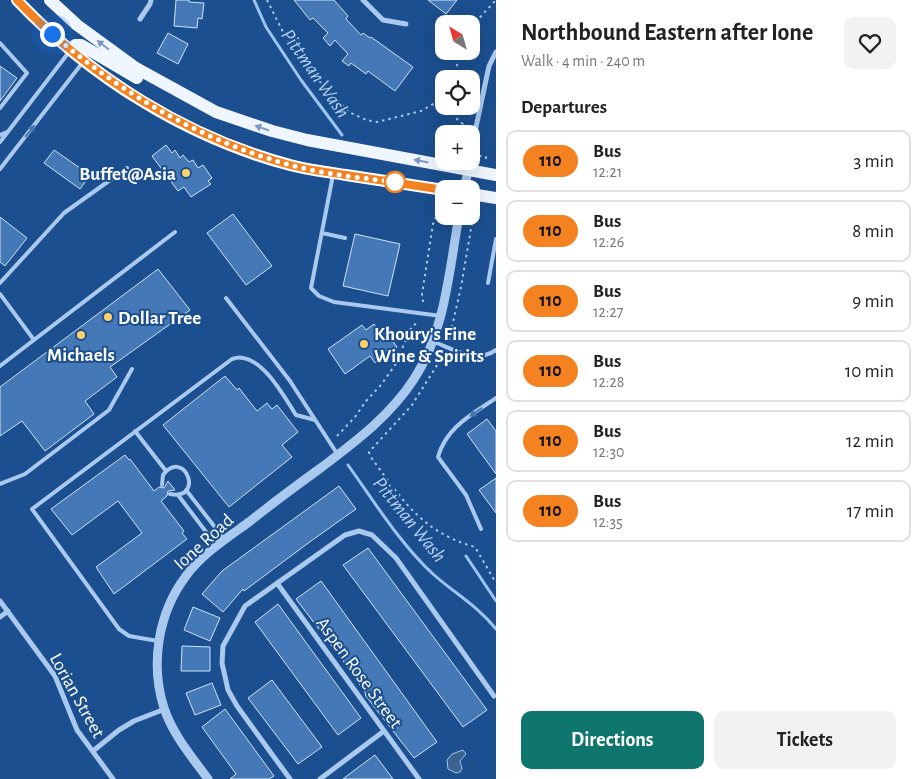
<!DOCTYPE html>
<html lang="en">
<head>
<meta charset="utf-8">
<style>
	:root { --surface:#fff; --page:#f2f2f2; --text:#222; --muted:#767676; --line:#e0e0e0; --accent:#0f766e }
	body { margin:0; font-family:"Alegreya Sans",sans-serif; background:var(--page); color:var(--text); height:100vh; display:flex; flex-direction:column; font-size:19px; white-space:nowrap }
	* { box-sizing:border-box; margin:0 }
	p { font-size:16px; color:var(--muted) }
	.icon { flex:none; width:28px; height:28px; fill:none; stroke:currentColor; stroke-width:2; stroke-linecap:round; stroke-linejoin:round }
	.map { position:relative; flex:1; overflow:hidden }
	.panel { display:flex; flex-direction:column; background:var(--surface); width:425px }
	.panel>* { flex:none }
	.badge { padding:0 10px; border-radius:16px; font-size:18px; line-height:32px }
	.needle { width:32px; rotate:323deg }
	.buttons { position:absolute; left:435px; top:15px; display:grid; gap:10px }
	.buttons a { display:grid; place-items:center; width:45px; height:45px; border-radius:10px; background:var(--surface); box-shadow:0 5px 20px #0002; font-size:25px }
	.you { position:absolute; width:25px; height:25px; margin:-12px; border:4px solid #fff; border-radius:50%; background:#1a73e8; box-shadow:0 0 0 8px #1a73e833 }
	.map>.badge { position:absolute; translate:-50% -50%; box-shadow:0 0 0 2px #fff }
	h2 { padding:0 25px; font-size:19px; line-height:45px }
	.round { display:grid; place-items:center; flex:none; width:52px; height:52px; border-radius:10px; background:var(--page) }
	.overview { display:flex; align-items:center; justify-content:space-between; height:85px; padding:0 25px }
	h1 { font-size:24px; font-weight:700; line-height:38px }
	.primary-button { display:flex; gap:10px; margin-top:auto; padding:10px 25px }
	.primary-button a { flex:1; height:58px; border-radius:10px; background:var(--accent); color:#fff; font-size:20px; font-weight:700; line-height:58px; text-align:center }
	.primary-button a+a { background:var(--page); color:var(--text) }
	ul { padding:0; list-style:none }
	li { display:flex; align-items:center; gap:15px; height:62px; margin:0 10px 8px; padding:0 15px; border:2px solid var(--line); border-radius:10px }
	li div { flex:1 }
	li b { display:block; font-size:19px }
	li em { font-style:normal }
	li .badge { min-width:55px; font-weight:700; text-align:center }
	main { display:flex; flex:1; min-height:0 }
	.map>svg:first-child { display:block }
	.water { fill:#3c6290; stroke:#9cc4f0 }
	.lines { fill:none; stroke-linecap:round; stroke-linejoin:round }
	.stream { stroke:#9cc4f0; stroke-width:3 }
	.building { fill:#4478b7; stroke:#cfe3fa }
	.path { stroke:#a9c9ee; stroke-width:2; stroke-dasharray:2.5 4; stroke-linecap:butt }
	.service { stroke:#a9c9ee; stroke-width:4 }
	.minor { stroke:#a9c9ee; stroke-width:5 }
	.tertiary { stroke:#a9c9ee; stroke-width:9 }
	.primary { stroke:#f0f6ff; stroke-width:12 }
	.oneway { fill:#7b9ac1 }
	.oneway2 { fill:#4674ac }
	.line-casing { stroke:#fff; stroke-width:11 }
	.line { stroke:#f58220; stroke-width:8 }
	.walk { stroke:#fff; stroke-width:5; stroke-dasharray:0 9 }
	.poi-dot { fill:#ffd166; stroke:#1b4f8f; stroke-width:2 }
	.stop-dot { fill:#fff; stroke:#f58220; stroke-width:2.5 }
	.labels { text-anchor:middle; stroke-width:4; stroke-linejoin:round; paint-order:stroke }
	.poi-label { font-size:19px; font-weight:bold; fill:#fff; stroke:#1b4f8f; text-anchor:start }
	.street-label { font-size:19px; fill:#fff; stroke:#1b4f8f }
	.water-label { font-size:20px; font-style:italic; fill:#b5d3f5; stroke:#1b4f8f }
</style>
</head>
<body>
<main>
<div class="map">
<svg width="496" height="779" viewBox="0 0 496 779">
	<rect width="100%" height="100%" fill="#1b4f8f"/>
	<path class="water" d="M463,750L466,754L460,761L462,769L460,772L456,773L448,769L447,760L452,754Z"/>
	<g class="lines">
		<path class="stream" d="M254,0L266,27L301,80L342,135
			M348,465C373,500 401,545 433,574C454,593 478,606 496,629
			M466,556L496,601"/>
	</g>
	<path class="building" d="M176,0H189V2L204,3L202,19L198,18L197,28L174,26Z
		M294,0H334L348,16L346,19L361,35L363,33L370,38L371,37L413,67L395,91L368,71L366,74L351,63L349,66L342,61L348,54L335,40L330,46L323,38L328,33L313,18L310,20Z
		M428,0H457L446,14Z
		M168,33L188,44L178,64L157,53Z
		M0,66L17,78L0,101Z
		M166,145L172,153L175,150L180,158L183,155L189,162L193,160L198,168L203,165L212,178L208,181L211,184L191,197L184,187L178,191L152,156Z
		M54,150L90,175L80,189L44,163Z
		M233,214L272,266L246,285L207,233Z
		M0,217L27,238L5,266L0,262Z
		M355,234L400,244L388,296L343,286Z
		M158,269L190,310L110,367L117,377L85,401L94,414L45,451L22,421L0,436V387Z
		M374,324L379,332L384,328L397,347L375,363L370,356L345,374L328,349L362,325L366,330Z
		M225,376L237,390L239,388L257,411L267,403L272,409L277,405L298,432L282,445L292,457L229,507L163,425Z
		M487,419L496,431V474L467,434Z
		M125,455L129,460L130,459L154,491L159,487L164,488L168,481L175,490L168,491L167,496L161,501L184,531L182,533L187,539L114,594L96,567L142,533L118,501L72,535L51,509Z
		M496,478V513L479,490Z
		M339,486L356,509L311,541L244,591L243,589L223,612L202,594L222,571Z
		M368,548L487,710L463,727L343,565Z
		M321,581L437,742L414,758L365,695L366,694L350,670L296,599Z
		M278,604L361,718L338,735L255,622Z
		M193,607L220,618L210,641L184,630Z
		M182,646L210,647V671H181Z
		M272,680L322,747L298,764L248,698Z
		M212,683L221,705L195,715L186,693Z
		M225,709L274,776L269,779H230L236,774L202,727Z
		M375,755L393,779H343L356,769Z"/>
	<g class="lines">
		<path class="path" d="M267,0L295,56L349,112L366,120L377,122L421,111L444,98
			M471,27L496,0
			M454,79L460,51
			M452,106C453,115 456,119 463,124L461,134
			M479,156L486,157L485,163
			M423,302L422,294L433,224L438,212
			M449,340L461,287L472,223L478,214L479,207
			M444,354L412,405L369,452L370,456C401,498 421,532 475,547L496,583
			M337,436L355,417L366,401L381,385L395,365L412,326L418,323"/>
		<path class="service" d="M0,43L27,73L0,108
			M0,135L7,132
			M0,142L69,52
			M0,169L83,62
			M333,175L311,288L319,296L334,302L441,316
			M322,233L345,238
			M0,283L64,213L127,168
			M488,283L496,239
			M0,294L34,340
			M226,298L290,381L338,455
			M432,341C453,349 476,364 496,350
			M0,366L175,232
			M135,431L166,471
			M0,484L25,474L109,410L132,369
			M162,485L163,475C185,447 205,501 170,494
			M186,490L225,540
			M178,495L216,545
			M481,529L466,495L438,457C446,427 473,414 496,398
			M158,641L129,636L119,629L32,509L232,359C235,358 240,357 243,358C265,361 285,398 296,415L315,420"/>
		<path class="minor" d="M363,0L383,20L406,24
			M140,19L150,4L151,0
			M471,158L476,127L489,66L496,52
			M277,583L419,779
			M0,601L55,676L77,730L113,779
			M0,617L8,611
			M93,751L119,730L134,721L165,709
			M290,779L237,706L228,690L222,663L223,646L245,606L345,535L359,531L372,535L396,558L494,696
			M320,779L384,731"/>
		<path class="tertiary" d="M464,189L468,171
			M208,779C192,757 173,735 164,708C150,664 158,613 186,576C202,554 227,538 249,522C273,503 297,485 322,467C356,441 390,416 414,379C445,332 449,271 459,216"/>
		<path class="primary" d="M17,0C90,77 187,138 290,165C308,170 328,172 346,175C379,180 411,185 444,190
			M50,0L77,25L136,68L216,112L272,131L307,140L496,175
			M70,50L75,45H81L137,78
			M471,194L496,198"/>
	</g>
	<defs><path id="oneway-solid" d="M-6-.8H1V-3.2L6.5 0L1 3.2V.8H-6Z" transform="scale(1.25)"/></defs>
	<g class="oneway">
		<use href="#oneway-solid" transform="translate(103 45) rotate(-143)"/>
		<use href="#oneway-solid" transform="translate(262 128) rotate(-161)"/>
		<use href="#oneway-solid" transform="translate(421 161) rotate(-169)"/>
	</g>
	<g class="oneway2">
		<use href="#oneway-solid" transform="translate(30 131) rotate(-52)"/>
		<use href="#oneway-solid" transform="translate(476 412) rotate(145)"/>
	</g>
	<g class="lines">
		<defs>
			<path id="line" d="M17,0C90,77 187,137 290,165C308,170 328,172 346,175C379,180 411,185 444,190"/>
		</defs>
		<use href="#line" class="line-casing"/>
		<use href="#line" class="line"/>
		<path class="walk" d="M52,34C121,93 202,141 290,165C324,174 361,178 395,182"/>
	</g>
	<g class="poi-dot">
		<circle cx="186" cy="173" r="5"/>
		<circle cx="108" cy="317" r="5"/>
		<circle cx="81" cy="335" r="5"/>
		<circle cx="364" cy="344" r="5"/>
	</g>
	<circle class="stop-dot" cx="395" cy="182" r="10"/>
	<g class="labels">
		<g class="poi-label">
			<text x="176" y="180" text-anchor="end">Buffet@Asia</text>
			<text x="118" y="324">Dollar Tree</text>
			<text x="374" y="340">Khoury's Fine<tspan x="374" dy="22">Wine &amp; Spirits</tspan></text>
			<text x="81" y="361" text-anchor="middle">Michaels</text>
		</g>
		<g class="street-label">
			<text transform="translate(203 541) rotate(-42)" y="7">Ione Road</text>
			<text transform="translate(360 672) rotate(54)" y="7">Aspen Rose Street</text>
			<text transform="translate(78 695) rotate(61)" y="7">Lorian Street</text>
		</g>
		<g class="water-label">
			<text transform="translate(316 73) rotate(55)" y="7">Pittman Wash</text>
			<text transform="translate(410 519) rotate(51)" y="7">Pittman Wash</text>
		</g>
	</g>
</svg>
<div class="buttons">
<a><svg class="needle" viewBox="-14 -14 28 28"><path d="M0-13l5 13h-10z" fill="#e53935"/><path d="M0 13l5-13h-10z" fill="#767676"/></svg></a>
<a><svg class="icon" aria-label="locate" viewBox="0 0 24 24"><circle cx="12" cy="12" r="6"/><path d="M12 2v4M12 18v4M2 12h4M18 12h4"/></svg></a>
<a>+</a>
<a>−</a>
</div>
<div class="you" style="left:52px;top:34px"></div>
</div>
<section class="panel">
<div class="overview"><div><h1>Northbound Eastern after Ione</h1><p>Walk · 4 min · 240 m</p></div><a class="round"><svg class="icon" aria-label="heart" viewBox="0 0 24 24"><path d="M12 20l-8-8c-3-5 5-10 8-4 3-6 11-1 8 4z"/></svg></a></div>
<h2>Departures</h2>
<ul>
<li><span class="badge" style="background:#f58220;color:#111">110</span><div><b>Bus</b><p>12:21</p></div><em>3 min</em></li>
<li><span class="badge" style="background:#f58220;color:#111">110</span><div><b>Bus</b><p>12:26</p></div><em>8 min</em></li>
<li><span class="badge" style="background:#f58220;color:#111">110</span><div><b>Bus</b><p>12:27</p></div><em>9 min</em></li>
<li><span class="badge" style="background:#f58220;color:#111">110</span><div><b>Bus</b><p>12:28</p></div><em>10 min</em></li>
<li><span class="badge" style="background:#f58220;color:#111">110</span><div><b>Bus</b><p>12:30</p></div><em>12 min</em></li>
<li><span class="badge" style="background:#f58220;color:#111">110</span><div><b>Bus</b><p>12:35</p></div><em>17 min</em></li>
</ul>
<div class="primary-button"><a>Directions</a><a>Tickets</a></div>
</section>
</main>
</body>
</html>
